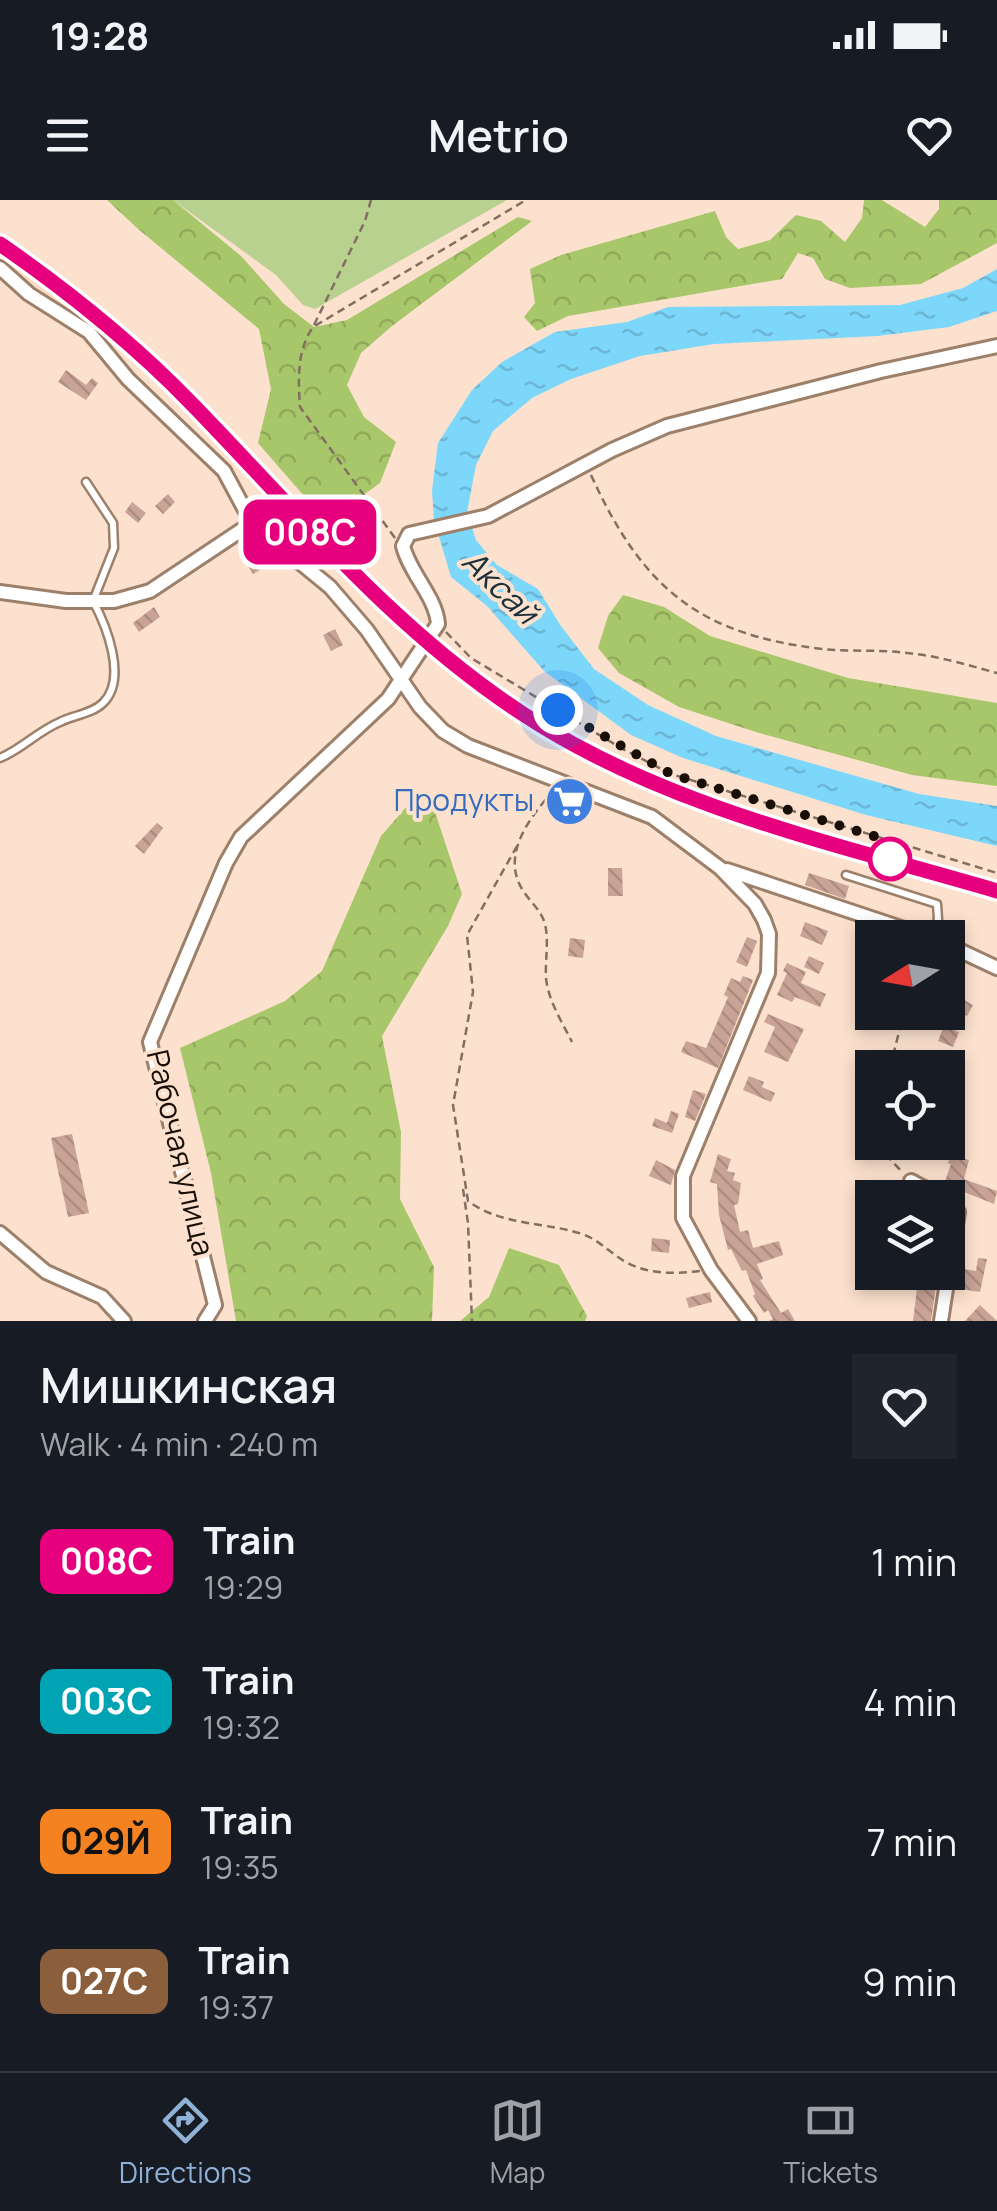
<!DOCTYPE html>
<html lang="en">
<head>
<meta charset="utf-8">
<style>
	:root { --surface:#171b24; --page:#20242c; --text:#f1f3f6; --muted:#9ea1a6; --line:#363941; --accent:#90b1d6 }
	body { margin:0; font-family:Manrope,sans-serif; background:var(--page); color:var(--text); height:100vh; display:flex; flex-direction:column; font-size:38px; white-space:nowrap }
	* { box-sizing:border-box; margin:0 }
	p { font-size:32px; color:var(--muted) }
	.icon { flex:none; width:55px; height:55px; fill:none; stroke:currentColor; stroke-width:2; stroke-linecap:round; stroke-linejoin:round }
	.map { position:relative; height:1121px; overflow:hidden }
	.details { display:flex; flex-direction:column; background:var(--surface); flex:1 }
	.details>* { flex:none }
	.badge { padding:0 20px; border-radius:15px; font-size:35px; line-height:65px }
	.needle { width:65px; rotate:259deg }
	.fabs { position:absolute; left:855px; top:720px; display:grid; gap:20px }
	.fabs a { display:grid; place-items:center; width:110px; height:110px; border-radius:0px; background:var(--surface); box-shadow:0 5px 15px #0003; font-size:50px }
	.you { position:absolute; width:50px; height:50px; margin:-25px; border:8px solid #fff; border-radius:50%; background:#1a73e8; box-shadow:0 0 0 15px #1a73e833 }
	.map>.badge { position:absolute; translate:-50% -50%; box-shadow:0 0 0 5px #fff }
	.round { display:grid; place-items:center; flex:none; width:105px; height:105px; border-radius:0px; background:var(--page) }
	.summary { display:flex; align-items:center; justify-content:space-between; height:170px; padding:0 40px }
	h1 { font-size:48px; font-weight:600; line-height:75px }
	ul { padding:0; list-style:none }
	li { display:flex; align-items:center; gap:30px; height:140px; padding:0 40px }
	li div { flex:1 }
	li b { display:block; font-size:38px }
	li em { font-style:normal }
	li .badge { min-width:110px; font-weight:700; text-align:center }
	.status { display:flex; justify-content:space-between; align-items:center; height:70px; padding:0 50px; background:var(--surface); direction:ltr }
	.status svg { height:28px; fill:currentColor }
	header { display:flex; justify-content:space-between; align-items:center; height:130px; padding:0 40px; background:var(--surface); font-size:45px; font-weight:600 }
	.tabs { display:flex; justify-content:space-around; align-items:center; height:140px; border-top:2px solid var(--line); background:var(--surface); font-size:28px; color:var(--muted) }
	.tabs a { display:grid; justify-items:center; gap:5px }
	.tabs .on { color:var(--accent) }
	.map>svg:first-child { display:block }
	.built { fill:#fed7ba }
	.grass { fill:#b9d18e }
	.forest { fill:url(#forest-crowns) }
	.water { fill:url(#water-ripples) }
	.building { fill:url(#building-back-hatch) }
	.lines { fill:none; stroke-linecap:round; stroke-linejoin:round }
	.lane-casing { stroke:#9d806a; stroke-width:11 }
	.street-casing { stroke:#9d806a; stroke-width:18 }
	.path { stroke:#816f62; stroke-width:2.5; stroke-dasharray:8 5; stroke-linecap:butt }
	.lane { stroke:#fff; stroke-width:6 }
	.street { stroke:#fff; stroke-width:12 }
	.rail-casing { stroke:#514238; stroke-width:6 }
	.rail { stroke:#fce1ce; stroke-width:2.5; stroke-dasharray:8; stroke-linecap:butt }
	.line-casing { stroke:#fff; stroke-width:22 }
	.line { stroke:#e6007e; stroke-width:15 }
	.walk { stroke:#1a0f07; stroke-width:10; stroke-dasharray:0 18 }
	.stop-dot { fill:#fff; stroke:#e6007e; stroke-width:5 }
	.labels { text-anchor:middle; stroke-width:8; stroke-linejoin:round; paint-order:stroke }
	.shop-label { font-size:30px; fill:#366cbe; stroke:#fce1ce; text-anchor:end }
	.street-label { font-size:30px; fill:#1a0f07; stroke:#fce1ce }
	.water-label { font-size:32px; font-style:italic; fill:#1a2f37; stroke:#fce1ce }
</style>
</head>
<body>
<div class="status"><b>19:28</b><svg viewBox="0 0 49 12"><path d="M0 12V9h3v3zM5 12V6h3v6zM10 12V3h3v9zM15 12V0h3v12zM26 1h20v11H26zM47 4h2v5h-2z"/></svg></div>
<header><svg class="icon" aria-label="menu" viewBox="0 0 24 24"><path d="M4 6h16M4 12h16M4 18h16"/></svg>Metrio<svg class="icon" aria-label="heart" viewBox="0 0 24 24"><path d="M12 20l-8-8c-3-5 5-10 8-4 3-6 11-1 8 4z"/></svg></header>
<div class="map">
<svg width="997" height="1121" viewBox="0 0 997 1121">
	<defs>
		<pattern id="forest-crowns" width="20" height="18" patternUnits="userSpaceOnUse" patternTransform="scale(2.5)"><rect width="20" height="18" fill="#a8c76a"/><path d="M2 6a3 3 0 1 1 6 0M12 15a3 3 0 1 1 6 0" fill="none" stroke="#90aa5a"/></pattern>
		<pattern id="water-ripples" width="26" height="14" patternUnits="userSpaceOnUse" patternTransform="scale(2.5)"><rect width="26" height="14" fill="#7cd7fa"/><path d="M2 4q2-2 4 0t4 0M15 11q2-2 4 0t4 0" fill="none" stroke="#6bb7d5"/></pattern>
		<pattern id="building-back-hatch" width="6" height="6" patternUnits="userSpaceOnUse" patternTransform="scale(2.5)"><rect width="6" height="6" fill="#c9a396"/><path d="M-1 5l2 2M0 0l6 6M5-1l2 2" fill="none" stroke="#ac8b80"/></pattern>
	</defs>
	<rect width="100%" height="100%" fill="#fce1ce"/>
	<path class="built" d="M0,40L134,144L193,200L344,363L417,430L408,440L336,372L183,208L125,154L0,58Z"/>
	<path class="grass" d="M173,0H507L315,109L303,105L276,75Z"/>
	<path class="forest" d="M107,0H173L241,56L284,104L314,127L347,120L518,17L532,21L392,126L361,153L347,185L364,217L396,242L380,283L338,313L311,304L258,243L271,189L259,129L137,28Z
		M864,0H882L925,27L939,9V0H997V43L921,84L850,88L825,79L813,58L798,53L782,79L568,116L537,131L524,117L535,103L530,69L561,55L715,11L726,37L738,49L770,40L796,15L821,21L845,42L862,18Z
		M623,395L664,407L710,436L848,478L997,503V586L912,575L756,532L679,507L619,473L598,448L608,416Z
		M414,598L435,612L462,694L448,726L382,836L401,932L400,999L434,1067L432,1121H236L211,973L180,848L285,801L322,771L381,636Z
		M509,1048L559,1065L587,1116L585,1121H460L489,1097Z"/>
	<path class="water" d="M997,69V111L949,127L878,136L714,144L640,156L571,179L532,198L493,231L476,265L467,312L476,340L497,365L538,389L561,426L594,469L648,505L716,536L919,594L997,606V646L866,615L683,558L631,535L544,471L487,406L451,377L434,320L432,290L438,243L472,190L502,162L555,132L627,122L668,107L900,105L963,88Z"/>
	<path class="building" d="M66,170L86,185L92,178L98,183L86,200L58,182Z
		M168,294L175,302L163,314L155,306Z
		M132,302L146,313L138,323L125,312Z
		M262,355L268,365L253,374L247,364Z
		M154,407L160,417L139,432L133,423Z
		M335,429L343,445L331,451L323,435Z
		M157,623L163,628L144,654L135,646Z
		M608,668H622L623,696H608Z
		M809,673L849,686L845,699L805,685Z
		M805,722L828,731L822,745L800,736Z
		M747,737L757,741L747,767L736,762Z
		M570,738L585,740L583,758L568,756Z
		M809,756L824,763L819,774L804,767Z
		M787,763L806,772L801,783L826,794L820,807L795,797L792,802L777,795L787,773L783,771Z
		M743,776L753,780L718,868L681,852L686,841L706,848L728,797L724,795L731,778L740,782Z
		M948,791L973,805L967,816L948,806Z
		M768,814L804,829L788,862L764,852L775,827L764,822Z
		M944,826L959,832L953,847L938,841Z
		M749,876L764,882L762,887L775,893L771,902L743,890Z
		M693,890L706,894L695,921L685,917Z
		M671,911L679,914L672,933L652,926L655,918L667,923Z
		M72,934L89,1013L68,1017L51,938Z
		M951,953L969,960L964,979L997,991L994,1004L944,984L951,964L948,963Z
		M718,954L731,959L727,971L735,973L733,980L741,983L738,1004L734,1005L740,1032L748,1030L753,1048L779,1041L783,1055L757,1064L763,1079L760,1080L781,1113L788,1109L795,1121H769L773,1119L768,1110L764,1113L753,1096L755,1094L746,1070L742,1071L731,1049L728,1050L719,1015L717,984L710,982Z
		M656,960L675,970L671,985L649,976Z
		M652,1038L670,1040L669,1053L651,1051Z
		M978,1058L987,1059L980,1092L961,1089L964,1069L976,1071Z
		M919,1072H938L931,1121H913Z
		M710,1092L712,1102L689,1108L686,1098Z
		M980,1105L997,1121H965Z"/>
	<g class="lines">
		<defs>
			<path id="lane" d="M0,558C22,549 38,531 60,522C73,515 92,514 103,503C128,479 106,425 93,401L114,348L113,323L86,282
				M846,675L937,704L938,719L932,738"/>
			<path id="street" d="M0,68L29,94L89,132L128,179L224,271L252,323L330,387L367,430L420,507L443,531L468,546L652,617L720,668L755,704L764,720L769,734L768,773L683,976V1018L711,1070L749,1121
				M0,392L66,401H114L150,391L252,323
				M727,670L931,738
				M948,745L997,768
				M911,981L943,998
				M0,1033L46,1072L102,1097L124,1121
				M205,1121L215,1105L150,842L226,663L241,637L388,499L438,424C436,397 410,374 403,346L409,334L488,316L612,250L667,226L881,171L997,146
				M941,1121L958,1012L948,1002"/>
		</defs>
		<use href="#lane" class="lane-casing"/>
		<use href="#street" class="street-casing"/>
		<path class="path" d="M314,125L365,21L371,0
			M591,275C642,387 698,435 823,449C853,452 884,449 915,454C942,457 971,466 997,473
			M395,338L300,207C298,179 297,150 313,127L526,0
			M446,432L471,458L621,548L671,574L997,673
			M554,590C530,617 499,656 524,692C531,703 541,710 545,724C549,741 545,761 546,778C548,800 562,822 572,842
			M517,646L467,735L473,792L453,905L468,1001C500,1025 542,1022 579,1033C597,1038 609,1052 624,1061C648,1075 674,1074 700,1071
			M890,868L904,812
			M881,942L888,957L903,973
			M463,989L468,1023L472,1121"/>
		<use href="#lane" class="lane"/>
		<use href="#street" class="street"/>
		<defs>
			<path id="rail" d="M0,44L131,146L191,202L342,365L425,441L522,514L638,577L706,603L997,691"/>
		</defs>
		<use href="#rail" class="rail-casing"/>
		<use href="#rail" class="rail"/>
	</g>
	<g class="lines">
		<defs>
			<path id="line" d="M0,44C68,91 134,144 192,204C298,313 394,430 523,514C664,607 837,644 997,691"/>
		</defs>
		<use href="#line" class="line-casing"/>
		<use href="#line" class="line"/>
		<path class="walk" d="M558,510L671,574L880,638L890,659"/>
	</g>
	<defs>
		<symbol id="supermarket-disc" viewBox="-11 -11 22 22"><circle r="9.5" fill="#3f7fe0" stroke="#fce1ce"/><path d="M-6-5.5h2.5l.6 2H6L4.5 2H-2.5L-4.4-4H-6ZM-1.5 3.2a1.3 1.3 0 1 0 .1 0ZM3 3.2a1.3 1.3 0 1 0 .1 0Z" fill="#fff"/></symbol>
	</defs>
	<g fill-rule="evenodd">
		<use href="#supermarket-disc" x="542" y="574" width="55" height="55"/>
	</g>
	<circle class="stop-dot" cx="890" cy="659" r="20"/>
	<g class="labels">
		<g class="shop-label">
			<text x="534" y="611">Продукты</text>
		</g>
		<g class="street-label">
			<text transform="translate(180 953) rotate(77)" y="10">Рабочая улица</text>
		</g>
		<g class="water-label">
			<text transform="translate(500 387) rotate(44)" y="11">Аксай</text>
		</g>
	</g>
</svg>
<div class="fabs">
<a><svg class="needle" viewBox="-14 -14 28 28"><path d="M0-13l5 13h-10z" fill="#e53935"/><path d="M0 13l5-13h-10z" fill="#9ea1a6"/></svg></a>
<a><svg class="icon" aria-label="locate" viewBox="0 0 24 24"><circle cx="12" cy="12" r="6"/><path d="M12 2v4M12 18v4M2 12h4M18 12h4"/></svg></a>
<a><svg class="icon" aria-label="layers" viewBox="0 0 24 24"><path d="M12 4l9 5-9 5-9-5zM3 14l9 5 9-5"/></svg></a>
</div>
<div class="you" style="left:558px;top:510px"></div>
<b class="badge" style="left:310px;top:332px;background:#e6007e;color:#fff">008С</b>
</div>
<section class="details">
<div class="summary"><div><h1>Мишкинская</h1><p>Walk · 4 min · 240 m</p></div><a class="round"><svg class="icon" aria-label="heart" viewBox="0 0 24 24"><path d="M12 20l-8-8c-3-5 5-10 8-4 3-6 11-1 8 4z"/></svg></a></div>
<ul>
<li><span class="badge" style="background:#e6007e;color:#fff">008С</span><div><b>Train</b><p>19:29</p></div><em>1 min</em></li>
<li><span class="badge" style="background:#00a3b4;color:#fff">003С</span><div><b>Train</b><p>19:32</p></div><em>4 min</em></li>
<li><span class="badge" style="background:#f58220;color:#111">029Й</span><div><b>Train</b><p>19:35</p></div><em>7 min</em></li>
<li><span class="badge" style="background:#8b5e3c;color:#fff">027С</span><div><b>Train</b><p>19:37</p></div><em>9 min</em></li>
</ul>
</section>
<nav class="tabs">
<a class="on"><svg class="icon" aria-label="directions" viewBox="0 0 24 24"><path d="M12 3l9 9-9 9-9-9zM9 14v-3h6M13 9l2 2-2 2"/></svg>Directions</a>
<a><svg class="icon" aria-label="map" viewBox="0 0 24 24"><path d="M3 6l6-2 6 2 6-2v14l-6 2-6-2-6 2zM9 4v14M15 6v14"/></svg>Map</a>
<a><svg class="icon" aria-label="tickets" viewBox="0 0 24 24"><path d="M3 7h18v10H3zM15 7v10"/></svg>Tickets</a>
</nav>
</body>
</html>
